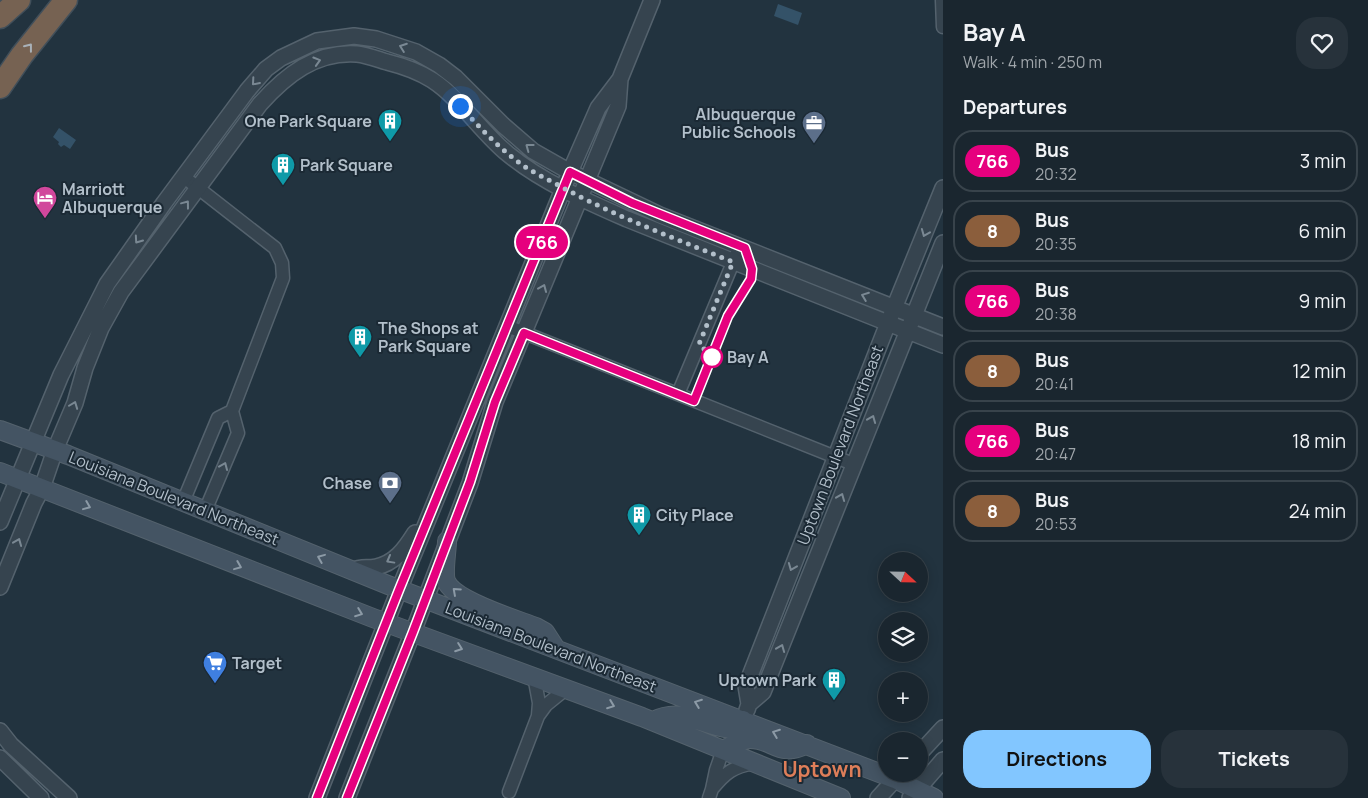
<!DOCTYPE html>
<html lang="en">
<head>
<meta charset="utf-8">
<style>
	:root { --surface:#1a262f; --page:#27323b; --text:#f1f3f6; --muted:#9fa5aa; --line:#38434b; --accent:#82c6ff }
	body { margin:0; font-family:Manrope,sans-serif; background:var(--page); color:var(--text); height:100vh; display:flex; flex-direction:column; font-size:19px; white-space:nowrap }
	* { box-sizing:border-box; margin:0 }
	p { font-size:16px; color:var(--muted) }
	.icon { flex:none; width:28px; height:28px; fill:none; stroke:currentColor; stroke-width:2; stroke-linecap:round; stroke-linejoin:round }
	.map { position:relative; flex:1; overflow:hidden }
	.details { display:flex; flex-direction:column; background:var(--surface); width:425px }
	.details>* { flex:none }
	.badge { padding:0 10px; border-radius:16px; font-size:18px; line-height:32px }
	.needle { width:32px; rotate:112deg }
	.controls { position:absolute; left:878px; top:552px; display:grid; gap:10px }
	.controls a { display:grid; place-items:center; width:50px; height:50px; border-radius:50%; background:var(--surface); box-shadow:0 2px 12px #0003,0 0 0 1px var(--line); font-size:25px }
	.you { position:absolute; width:25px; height:25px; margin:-12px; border:4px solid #fff; border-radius:50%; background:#1a73e8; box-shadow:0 0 0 8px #1a73e833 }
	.map>.badge { position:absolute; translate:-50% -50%; box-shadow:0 0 0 2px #fff }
	h2 { padding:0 20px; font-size:19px; line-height:45px }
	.round { display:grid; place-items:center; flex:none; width:52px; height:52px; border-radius:20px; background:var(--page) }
	.summary { display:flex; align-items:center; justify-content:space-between; height:85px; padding:0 20px }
	h1 { font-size:24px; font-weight:700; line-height:38px }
	.cta { display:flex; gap:10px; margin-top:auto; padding:10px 20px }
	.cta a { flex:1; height:58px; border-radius:20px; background:var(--accent); color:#111; font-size:20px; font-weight:700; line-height:58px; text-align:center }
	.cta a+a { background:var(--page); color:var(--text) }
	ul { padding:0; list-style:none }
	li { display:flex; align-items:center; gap:15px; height:62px; margin:0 10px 8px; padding:0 10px; border:2px solid var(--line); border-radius:20px }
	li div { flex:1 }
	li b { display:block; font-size:19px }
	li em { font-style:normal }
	li .badge { min-width:55px; font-weight:700; text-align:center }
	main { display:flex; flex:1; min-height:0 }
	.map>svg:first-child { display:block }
	.water { fill:#345268 }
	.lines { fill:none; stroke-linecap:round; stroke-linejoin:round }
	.minor-casing { stroke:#54626d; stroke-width:15 }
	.tertiary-casing { stroke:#54626d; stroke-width:18 }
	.secondary-casing { stroke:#54626d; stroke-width:20 }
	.motorway-casing { stroke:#414f5a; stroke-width:25 }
	.minor { stroke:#36444f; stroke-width:12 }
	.tertiary { stroke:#36444f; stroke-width:15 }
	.secondary { stroke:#445463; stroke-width:18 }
	.motorway { stroke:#766252; stroke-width:22 }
	.oneway { stroke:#a9b1b8 }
	.oneway2 { stroke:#7a8893 }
	.oneway3 { stroke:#8c9aa6 }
	.line-casing { stroke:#fff; stroke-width:11 }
	.line { stroke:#e6007e; stroke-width:8 }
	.walk { stroke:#b2bfca; stroke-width:5; stroke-dasharray:0 9 }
	.stop-dot { fill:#fff; stroke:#e6007e; stroke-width:2.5 }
	.labels { text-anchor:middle; stroke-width:4; stroke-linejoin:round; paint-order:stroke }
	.poi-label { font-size:16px; font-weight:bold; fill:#b2bfca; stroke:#1b2934; text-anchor:start }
	.stop-label { font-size:16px; font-weight:bold; fill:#b2bfca; stroke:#1b2934; text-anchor:start }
	.street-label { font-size:16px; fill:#b2bfca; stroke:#1b2934 }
	.district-label { font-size:21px; font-weight:bold; fill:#de7e59; stroke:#1b2934 }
</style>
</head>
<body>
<main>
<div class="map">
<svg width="943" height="798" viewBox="0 0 943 798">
	<rect width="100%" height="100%" fill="#22333f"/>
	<path class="water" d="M778,4L802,13L798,25L774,16Z
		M59,128L76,140L70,149L64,145L61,147L58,144L59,142L53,137Z"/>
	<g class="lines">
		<defs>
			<path id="minor" d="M942,0L943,27
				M184,177L275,248L282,263L283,278L232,411L238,433L205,511
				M507,326L853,464
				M678,394L737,253
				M183,502L218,418L232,411
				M534,676L539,703L538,715
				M712,789C726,772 733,767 754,763
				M509,792L538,716L546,705L567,688
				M709,798L712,789L716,770L723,750"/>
			<path id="tertiary" d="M0,522L61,375L107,284L164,203L247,91L266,69L281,58L317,41L354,36L376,39L416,52L439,65L456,78L503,125L533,151L570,172L660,215L943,327
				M352,571C362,566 366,569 376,567C395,563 405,549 415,533
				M0,587L34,503L42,488L55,450L75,403L85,368L101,328L121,292L260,104C286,75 316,51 357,54C367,55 377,59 387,62C403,66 418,71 432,80C460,98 481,132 508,154C542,182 586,201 627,219L943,345
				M749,704L746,686L888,323L943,188
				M747,710L749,704L763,692L943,243
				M0,731L11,745L69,798
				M919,754L943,728
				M0,758L41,798
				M317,798L399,590L570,172L598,108L620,79L652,0
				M347,798L413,632L470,483L495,402L618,106L620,79
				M878,798L900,774
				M910,798L943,760"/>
			<path id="secondary" d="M0,430L68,455L388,585L895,779L934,798
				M0,472L373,618L642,717L841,798
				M447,541C447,551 443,572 446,581C454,601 515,619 536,627L545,632L556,649
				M653,721C683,706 701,726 731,729L743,720
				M723,750C731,746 740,740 749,739C773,738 779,759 807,744"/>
			<path id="motorway" d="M0,17L19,0
				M0,87L22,55L66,0"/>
		</defs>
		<use href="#minor" class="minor-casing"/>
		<use href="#tertiary" class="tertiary-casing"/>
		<use href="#secondary" class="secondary-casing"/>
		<use href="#motorway" class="motorway-casing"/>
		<use href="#minor" class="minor"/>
		<use href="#tertiary" class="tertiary"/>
		<use href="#secondary" class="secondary"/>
		<use href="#motorway" class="motorway"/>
	</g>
	<defs><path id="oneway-chevron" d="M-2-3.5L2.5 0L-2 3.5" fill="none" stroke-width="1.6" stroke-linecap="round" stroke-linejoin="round" transform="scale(1.25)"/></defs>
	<use class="oneway" href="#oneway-chevron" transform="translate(29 47) rotate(-52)"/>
	<g class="oneway2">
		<use href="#oneway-chevron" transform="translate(403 47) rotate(-160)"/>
		<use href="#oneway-chevron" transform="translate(317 61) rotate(-17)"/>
		<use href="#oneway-chevron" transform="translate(255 82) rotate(131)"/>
		<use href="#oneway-chevron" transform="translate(529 147) rotate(-143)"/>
		<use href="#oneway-chevron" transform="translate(186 204) rotate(-53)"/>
		<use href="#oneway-chevron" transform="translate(925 233) rotate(112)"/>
		<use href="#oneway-chevron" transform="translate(138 240) rotate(125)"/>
		<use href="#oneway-chevron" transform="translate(543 288) rotate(-67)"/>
		<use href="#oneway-chevron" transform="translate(865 296) rotate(-159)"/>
		<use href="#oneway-chevron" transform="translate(74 405) rotate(-69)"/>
		<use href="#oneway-chevron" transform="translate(872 419) rotate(-68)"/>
		<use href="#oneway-chevron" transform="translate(224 466) rotate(-67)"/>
		<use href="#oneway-chevron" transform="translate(841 497) rotate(-68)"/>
		<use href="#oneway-chevron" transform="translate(18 542) rotate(-68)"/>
		<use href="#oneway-chevron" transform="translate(390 560) rotate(151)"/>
		<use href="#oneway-chevron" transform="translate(792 567) rotate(112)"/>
		<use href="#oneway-chevron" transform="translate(781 648) rotate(-68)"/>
	</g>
	<g class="oneway3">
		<use href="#oneway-chevron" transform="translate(87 506) rotate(22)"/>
		<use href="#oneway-chevron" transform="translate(321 558) rotate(-158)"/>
		<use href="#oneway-chevron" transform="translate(238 566) rotate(22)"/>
		<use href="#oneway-chevron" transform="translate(456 591) rotate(-138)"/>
		<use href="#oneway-chevron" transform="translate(359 613) rotate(21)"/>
		<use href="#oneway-chevron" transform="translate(459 648) rotate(20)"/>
		<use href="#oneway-chevron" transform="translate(698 703) rotate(-159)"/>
		<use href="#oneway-chevron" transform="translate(611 705) rotate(21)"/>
		<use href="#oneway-chevron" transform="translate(776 733) rotate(-159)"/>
	</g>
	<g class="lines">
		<defs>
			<path id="line" d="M317,798L399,590L570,172L632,203L745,248L752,269L751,279L728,316L694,401L524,333L495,402L470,482L413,632L347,798"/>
		</defs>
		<use href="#line" class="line-casing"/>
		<use href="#line" class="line"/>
		<path class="walk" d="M460,106C479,127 498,147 521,164C532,172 545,178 558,185C614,216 674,238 733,262L699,344L712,357"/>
	</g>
	<defs>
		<symbol id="building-pin" viewBox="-11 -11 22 30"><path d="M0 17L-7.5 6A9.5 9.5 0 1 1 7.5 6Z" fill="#0f9aa8" stroke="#1b2934"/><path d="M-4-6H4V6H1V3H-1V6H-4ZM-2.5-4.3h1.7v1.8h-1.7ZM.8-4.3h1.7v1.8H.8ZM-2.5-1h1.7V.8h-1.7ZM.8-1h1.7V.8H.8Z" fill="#fff"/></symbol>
		<symbol id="office-pin" viewBox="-11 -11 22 30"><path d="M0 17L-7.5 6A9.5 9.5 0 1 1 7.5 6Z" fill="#5c6f8a" stroke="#1b2934"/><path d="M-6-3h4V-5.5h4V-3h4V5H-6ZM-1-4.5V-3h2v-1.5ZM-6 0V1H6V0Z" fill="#fff"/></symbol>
		<symbol id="hotel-pin" viewBox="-11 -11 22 30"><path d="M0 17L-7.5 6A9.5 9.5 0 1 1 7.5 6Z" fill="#d1479c" stroke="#1b2934"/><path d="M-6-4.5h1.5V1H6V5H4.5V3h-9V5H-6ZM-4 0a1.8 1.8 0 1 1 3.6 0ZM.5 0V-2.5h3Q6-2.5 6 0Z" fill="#fff"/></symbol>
		<symbol id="bank-pin" viewBox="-11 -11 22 30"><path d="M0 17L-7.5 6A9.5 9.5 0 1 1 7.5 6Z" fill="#5c6f8a" stroke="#1b2934"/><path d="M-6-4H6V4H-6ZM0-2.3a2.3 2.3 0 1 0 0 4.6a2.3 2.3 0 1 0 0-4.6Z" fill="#fff"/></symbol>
		<symbol id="supermarket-pin" viewBox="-11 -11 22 30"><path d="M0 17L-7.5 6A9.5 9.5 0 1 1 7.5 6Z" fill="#3f7fe0" stroke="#1b2934"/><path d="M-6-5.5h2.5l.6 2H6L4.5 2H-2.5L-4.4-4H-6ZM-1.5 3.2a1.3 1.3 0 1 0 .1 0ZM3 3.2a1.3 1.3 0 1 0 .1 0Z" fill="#fff"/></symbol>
	</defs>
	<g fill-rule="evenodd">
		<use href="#building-pin" x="376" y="107" width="28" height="38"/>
		<use href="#office-pin" x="800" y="109" width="28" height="38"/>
		<use href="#building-pin" x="269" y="151" width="28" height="38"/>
		<use href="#hotel-pin" x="31" y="184" width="28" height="38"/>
		<use href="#building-pin" x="346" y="323" width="28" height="38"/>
		<use href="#bank-pin" x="376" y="469" width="28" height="38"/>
		<use href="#building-pin" x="625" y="501" width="28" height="38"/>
		<use href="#supermarket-pin" x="201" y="649" width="28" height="38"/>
		<use href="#building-pin" x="820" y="666" width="28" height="38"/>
	</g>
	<circle class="stop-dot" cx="712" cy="357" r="10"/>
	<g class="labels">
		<g class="poi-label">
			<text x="796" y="120" text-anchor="end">Albuquerque<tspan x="796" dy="18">Public Schools</tspan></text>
			<text x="372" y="127" text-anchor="end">One Park Square</text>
			<text x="300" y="171">Park Square</text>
			<text x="62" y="195">Marriott<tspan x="62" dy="18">Albuquerque</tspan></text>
			<text x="378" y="334">The Shops at<tspan x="378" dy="18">Park Square</tspan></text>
			<text x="372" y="489" text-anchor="end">Chase</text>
			<text x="656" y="521">City Place</text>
			<text x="232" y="669">Target</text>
			<text x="816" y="686" text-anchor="end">Uptown Park</text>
		</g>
		<g class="stop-label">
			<text x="727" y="363">Bay A</text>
		</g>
		<g class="street-label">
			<text transform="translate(840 445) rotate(-69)" y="6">Uptown Boulevard Northeast</text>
			<text transform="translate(174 498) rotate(22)" y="6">Louisiana Boulevard Northeast</text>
			<text transform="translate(551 647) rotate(21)" y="6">Louisiana Boulevard Northeast</text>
		</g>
		<g class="district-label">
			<text x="822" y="777">Uptown</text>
		</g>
	</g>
</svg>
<div class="controls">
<a><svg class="needle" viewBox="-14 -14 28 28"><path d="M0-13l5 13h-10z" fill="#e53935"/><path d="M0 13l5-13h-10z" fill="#9fa5aa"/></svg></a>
<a><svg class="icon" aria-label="layers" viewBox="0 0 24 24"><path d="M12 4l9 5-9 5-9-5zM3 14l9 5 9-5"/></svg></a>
<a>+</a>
<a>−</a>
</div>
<div class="you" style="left:460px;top:106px"></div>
<b class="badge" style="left:542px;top:242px;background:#e6007e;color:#fff">766</b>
</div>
<section class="details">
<div class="summary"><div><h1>Bay A</h1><p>Walk · 4 min · 250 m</p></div><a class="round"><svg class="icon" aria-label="heart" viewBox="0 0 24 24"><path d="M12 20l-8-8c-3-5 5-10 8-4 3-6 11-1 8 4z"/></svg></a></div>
<h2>Departures</h2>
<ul>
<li><span class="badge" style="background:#e6007e;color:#fff">766</span><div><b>Bus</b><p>20:32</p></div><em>3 min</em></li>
<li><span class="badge" style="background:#8b5e3c;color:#fff">8</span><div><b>Bus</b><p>20:35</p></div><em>6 min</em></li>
<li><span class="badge" style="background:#e6007e;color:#fff">766</span><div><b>Bus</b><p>20:38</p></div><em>9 min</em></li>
<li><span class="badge" style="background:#8b5e3c;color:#fff">8</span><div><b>Bus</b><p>20:41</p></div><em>12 min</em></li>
<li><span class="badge" style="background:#e6007e;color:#fff">766</span><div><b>Bus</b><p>20:47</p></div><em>18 min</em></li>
<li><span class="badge" style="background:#8b5e3c;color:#fff">8</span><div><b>Bus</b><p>20:53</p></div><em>24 min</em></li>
</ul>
<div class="cta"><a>Directions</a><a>Tickets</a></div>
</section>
</main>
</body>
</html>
